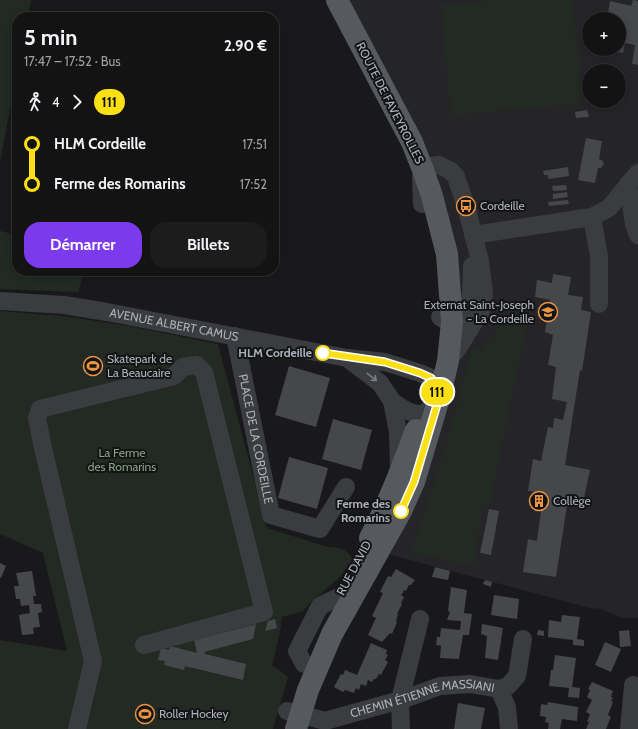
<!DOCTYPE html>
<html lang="fr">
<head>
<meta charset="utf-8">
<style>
	:root { --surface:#131314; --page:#1c1c1d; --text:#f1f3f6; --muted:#9d9ea0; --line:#323234; --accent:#7c3aed }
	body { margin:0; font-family:Cabin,sans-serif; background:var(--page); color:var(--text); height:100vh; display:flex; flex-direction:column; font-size:15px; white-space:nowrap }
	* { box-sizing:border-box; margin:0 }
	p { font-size:13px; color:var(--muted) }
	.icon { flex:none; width:22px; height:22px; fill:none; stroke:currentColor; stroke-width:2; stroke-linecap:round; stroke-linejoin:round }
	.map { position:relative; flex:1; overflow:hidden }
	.drawer { position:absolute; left:12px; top:12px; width:267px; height:264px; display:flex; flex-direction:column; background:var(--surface); border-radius:16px; box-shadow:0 2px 10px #0003,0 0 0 1px var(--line) }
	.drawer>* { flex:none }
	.badge { padding:0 8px; border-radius:13px; font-size:14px; line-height:26px }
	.fabs { position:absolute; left:582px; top:12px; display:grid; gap:8px }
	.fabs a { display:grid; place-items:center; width:44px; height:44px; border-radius:50%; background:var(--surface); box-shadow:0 2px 10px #0003,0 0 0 1px var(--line); font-size:20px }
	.map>.badge { position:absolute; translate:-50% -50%; box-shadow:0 0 0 2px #fff }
	.legs { display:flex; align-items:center; gap:6px; height:44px; padding:0 12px; font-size:13px }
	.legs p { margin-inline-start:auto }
	.summary { display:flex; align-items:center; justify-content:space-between; height:68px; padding:0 12px }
	h1 { font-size:22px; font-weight:800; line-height:30px }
	.action { display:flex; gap:8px; margin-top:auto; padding:8px 12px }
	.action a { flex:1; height:46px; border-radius:16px; background:var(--accent); color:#fff; font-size:16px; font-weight:800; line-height:46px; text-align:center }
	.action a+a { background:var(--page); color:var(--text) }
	ul { padding:0 12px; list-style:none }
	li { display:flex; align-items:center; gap:14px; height:40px; font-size:15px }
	li i { display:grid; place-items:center; width:6px; height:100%; margin:0 5px; background:currentColor }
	li i::after { content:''; width:10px; height:10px; margin:-5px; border:3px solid; border-radius:50%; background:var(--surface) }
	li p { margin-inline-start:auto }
	li:first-child i { background:linear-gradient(#0000 50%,currentColor 0) }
	li:last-child i { background:linear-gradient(currentColor 50%,#0000 0) }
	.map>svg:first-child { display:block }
	.built { fill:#252528; fill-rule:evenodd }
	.green { fill:#232a23 }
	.building { fill:#46474a }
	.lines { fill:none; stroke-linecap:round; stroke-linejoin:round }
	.minor { stroke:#3a3c3f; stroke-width:18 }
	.major { stroke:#56595e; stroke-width:22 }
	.oneway { stroke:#797d83 }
	.line-1-casing { stroke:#fff; stroke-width:9 }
	.line-1 { stroke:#fce016; stroke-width:6 }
	.stop-1-dot { fill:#fff; stroke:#fce016; stroke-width:2 }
	.labels { text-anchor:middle; stroke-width:4; stroke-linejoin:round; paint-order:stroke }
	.street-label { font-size:12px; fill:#acb2ba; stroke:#141416 }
	.poi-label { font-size:12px; fill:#acb2ba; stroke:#141416; text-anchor:start }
	.stop-label { font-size:12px; font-weight:bold; fill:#acb2ba; stroke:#141416; text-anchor:end }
	.park-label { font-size:12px; fill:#87a484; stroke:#141416 }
</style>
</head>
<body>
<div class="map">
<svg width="638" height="729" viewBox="0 0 638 729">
	<rect width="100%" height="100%" fill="#19191b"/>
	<path class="built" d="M347,0H638V618H622L601,609L590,608L387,554L408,514L457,269ZM589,19H619V49H589ZM589,71H619V101H589Z"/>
	<path class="green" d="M0,0H31L28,17H17V73L0,162Z
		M501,0H573L582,103L451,115L441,5Z
		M0,231L17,235V271H84L78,292L0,289Z
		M0,311L63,316L129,326L218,344L267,528L328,547C338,547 348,549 352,559L341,576L310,603L303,611L282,617L280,631L272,666L277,668L288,677L273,729H0V640L67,651L43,553L0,534Z
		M510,315L528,319L489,507L483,506L473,567L411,552L445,449L472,348L481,350Z"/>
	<path class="building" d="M633,0L638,1V65L632,64L635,45L625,43L623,53L606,50L619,49V19H607L610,1L631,6Z
		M587,110L589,117L576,118L575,112Z
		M586,138L602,141L599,159L603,161L604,164L601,168H598L595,183L578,180Z
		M568,167L569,176L548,179V175H544L543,171Z
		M566,185L567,190L553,191L552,186Z
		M567,192L568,197L553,199V194Z
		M568,200L569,204L549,206L548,202Z
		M553,274L571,277L568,295L583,297L581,310L591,312L582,371L580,370L565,465L590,470L583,502L568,499L556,577L523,572L528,539L537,541L541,511L533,509L536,492L528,491L533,459L541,461L548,427L553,428L554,418L563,420L567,402L552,399L556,367L548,365L553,335L545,332L550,300L535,297L537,280L552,283Z
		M289,366L330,378L316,427L275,415Z
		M333,419L372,430L361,470L322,459Z
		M289,457L328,468L317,509L278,498Z
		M489,509L499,511L491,555L480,553Z
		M0,563L6,566L1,578L0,577Z
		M435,567L450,571L448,580L432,577Z
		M396,569L415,580L411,585H409L406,591L404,590L403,593L401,595L404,597L401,603L402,604L397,614H398L396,621L397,622L392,634L390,633L382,642L368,635L376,618L372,616L383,593L380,592L388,576L391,577Z
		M32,571L36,596H33L34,604H41L42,612L38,613L40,627L33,628L34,634L22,635L19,615L30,613L29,605L21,606L20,599H16L14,586H19L16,573Z
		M485,580L492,582L491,587L483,584Z
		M451,587L467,590L464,613L472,614L469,635H463L459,659L440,658L441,646L436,645L437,637H440L441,628L460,630L461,621L447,620L450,612L448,611Z
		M494,595L519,599L517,619L491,615Z
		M562,615L580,617L577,639L584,640V646L573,645V640L548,637L549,620L561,622Z
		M275,619L277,628L265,631L268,621Z
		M256,624L253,639L204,652L205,654L246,664L243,680L185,666L184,670L164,665L165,661L158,660L161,648L169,650L170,646L197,653L194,640Z
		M482,624L503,628L498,660L485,658L487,636L481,634Z
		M538,630L544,631V636L537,635Z
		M629,630L631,646L620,647L619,631Z
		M605,642L621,649L611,672L595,665Z
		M371,643L387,650L386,654L388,655L385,660L388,662L381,675L379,674L376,679H374L372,682L368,680L366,686L361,684L359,690L356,688L354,693L345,690L343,692L334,687L341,674L343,675L345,670L357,675Z
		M555,655L576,658L572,687L580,688L579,698L568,697L569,688L549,686L551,670H553Z
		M592,682L613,691L611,697L613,698L611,701L613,702L608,715L611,717L606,729H586L589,722H587L590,714L586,712L592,700L587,697L590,690L588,689Z
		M548,702L578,707L577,721L562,719L560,729H548L549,723L545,722L546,717L540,716L541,704L547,705Z
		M458,703L485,708L481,729H454Z"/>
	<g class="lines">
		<g class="minor">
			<path d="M628,184L634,224L638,235"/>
			<path d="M422,204L421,178L423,170L429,166L439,165L451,171L456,177L466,206L480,261L484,293L481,311L458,348L448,361"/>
			<path d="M592,217L599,256V304"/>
			<path d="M473,235L592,217L609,208L638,173"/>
			<path id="s1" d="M0,301L64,305L107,312L347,358L385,362L420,373L431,378L436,386L439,398L430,409L421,415L410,412L402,408L392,401L380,383L347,358"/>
			<path d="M440,317C446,321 451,324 458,320C474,309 471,283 472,266"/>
			<path id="s2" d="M235,336L271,515L320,529L346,487"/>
			<path d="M392,401L398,432L399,471"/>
			<path d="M304,664L297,651L320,606L339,597"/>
			<path d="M499,689L507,707L509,729"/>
			<path id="s3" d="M287,711L325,721L404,699L440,686L470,684L499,689L508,686L517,676L523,639"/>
			<path d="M77,729L93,661L43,448L37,418L40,409L174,376L183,367L197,365L204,372L264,612L144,645"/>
			<path d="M401,729L400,700L420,619"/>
			<path d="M629,729L633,685"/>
		</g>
		<path class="major" d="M370,538C389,503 402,467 416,430
			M296,729L308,690L332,634L401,511L414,482L439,398L448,361L452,322L447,254L432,196L423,170L412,142L337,0"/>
	</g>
	<defs><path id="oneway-shaft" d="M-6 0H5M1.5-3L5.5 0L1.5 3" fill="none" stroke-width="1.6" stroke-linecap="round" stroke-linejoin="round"/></defs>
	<use class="oneway" href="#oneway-shaft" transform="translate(372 377) rotate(38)"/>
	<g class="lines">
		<defs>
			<path id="line-1" d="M323,353L385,362L420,373L431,378L436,386L439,398L414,482L401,511"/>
		</defs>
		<use href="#line-1" class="line-1-casing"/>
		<use href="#line-1" class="line-1"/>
	</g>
	<defs>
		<symbol id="bus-ring" viewBox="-11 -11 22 22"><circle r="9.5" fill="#141416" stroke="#ea9541" stroke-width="1.5"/><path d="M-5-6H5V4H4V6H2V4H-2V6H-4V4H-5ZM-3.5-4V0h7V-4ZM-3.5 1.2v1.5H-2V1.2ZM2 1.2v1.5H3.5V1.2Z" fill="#ea9541"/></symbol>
		<symbol id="school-ring" viewBox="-11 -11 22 22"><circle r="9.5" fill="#141416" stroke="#ea9541" stroke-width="1.5"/><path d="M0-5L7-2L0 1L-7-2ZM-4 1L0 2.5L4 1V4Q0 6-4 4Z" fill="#ea9541"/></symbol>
		<symbol id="stadium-ring" viewBox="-11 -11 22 22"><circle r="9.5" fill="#141416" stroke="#ea9541" stroke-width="1.5"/><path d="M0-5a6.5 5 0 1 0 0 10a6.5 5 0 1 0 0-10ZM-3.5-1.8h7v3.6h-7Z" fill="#ea9541"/></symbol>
		<symbol id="building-ring" viewBox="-11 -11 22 22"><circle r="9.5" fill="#141416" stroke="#ea9541" stroke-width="1.5"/><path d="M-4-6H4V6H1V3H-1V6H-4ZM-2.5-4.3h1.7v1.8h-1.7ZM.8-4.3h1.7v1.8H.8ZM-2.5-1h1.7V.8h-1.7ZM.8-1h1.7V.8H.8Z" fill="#ea9541"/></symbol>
	</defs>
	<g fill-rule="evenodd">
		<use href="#bus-ring" x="455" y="195" width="22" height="22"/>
		<use href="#school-ring" x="537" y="301" width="22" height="22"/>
		<use href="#stadium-ring" x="82" y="355" width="22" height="22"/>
		<use href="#building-ring" x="528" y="490" width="22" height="22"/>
		<use href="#stadium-ring" x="134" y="703" width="22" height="22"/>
	</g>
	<g class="stop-1-dot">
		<circle cx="323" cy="353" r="7"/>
		<circle cx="401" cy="511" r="7"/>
	</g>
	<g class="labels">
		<g class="street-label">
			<text transform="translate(390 103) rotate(63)" y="4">ROUTE DE FAVEYROLLES</text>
			<text dy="4" stroke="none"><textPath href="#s1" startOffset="176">AVENUE ALBERT CAMUS</textPath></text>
			<text dy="4" stroke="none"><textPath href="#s2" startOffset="105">PLACE DE LA CORDEILLE</textPath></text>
			<text transform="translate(354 568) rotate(-62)" y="4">RUE DAVID</text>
			<text dy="4" stroke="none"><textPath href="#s3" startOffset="140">CHEMIN ÉTIENNE MASSIANI</textPath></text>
		</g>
		<g class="poi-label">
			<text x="480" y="210">Cordeille</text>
			<text x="534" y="309" text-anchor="end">Externat Saint-Joseph<tspan x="534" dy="14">- La Cordeille</tspan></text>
			<text x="107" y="363">Skatepark de<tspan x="107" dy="14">La Beaucaire</tspan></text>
			<text x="553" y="505">Collège</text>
			<text x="159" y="718">Roller Hockey</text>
		</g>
		<g class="stop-label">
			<text x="312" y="357">HLM Cordeille</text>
			<text x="390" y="508">Ferme des<tspan x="390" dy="14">Romarins</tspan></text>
		</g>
		<g class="park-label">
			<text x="122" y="457">La Ferme<tspan x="122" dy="14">des Romarins</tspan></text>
		</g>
	</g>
</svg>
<div class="fabs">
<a>+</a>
<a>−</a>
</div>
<b class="badge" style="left:437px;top:392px;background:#fce016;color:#111">111</b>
<section class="drawer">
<div class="summary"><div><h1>5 min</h1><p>17:47 – 17:52 · Bus</p></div><b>2.90 €</b></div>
<div class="legs"><svg class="icon" aria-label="walk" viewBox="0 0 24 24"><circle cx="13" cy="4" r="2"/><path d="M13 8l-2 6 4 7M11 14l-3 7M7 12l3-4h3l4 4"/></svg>4<svg class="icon" aria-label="forward" viewBox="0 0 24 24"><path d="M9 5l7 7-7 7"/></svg><b class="badge" style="background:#fce016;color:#111">111</b></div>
<ul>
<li><i style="color:#fce016"></i><b>HLM Cordeille</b><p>17:51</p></li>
<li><i style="color:#fce016"></i><b>Ferme des Romarins</b><p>17:52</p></li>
</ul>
<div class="action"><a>Démarrer</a><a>Billets</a></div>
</section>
</div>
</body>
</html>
